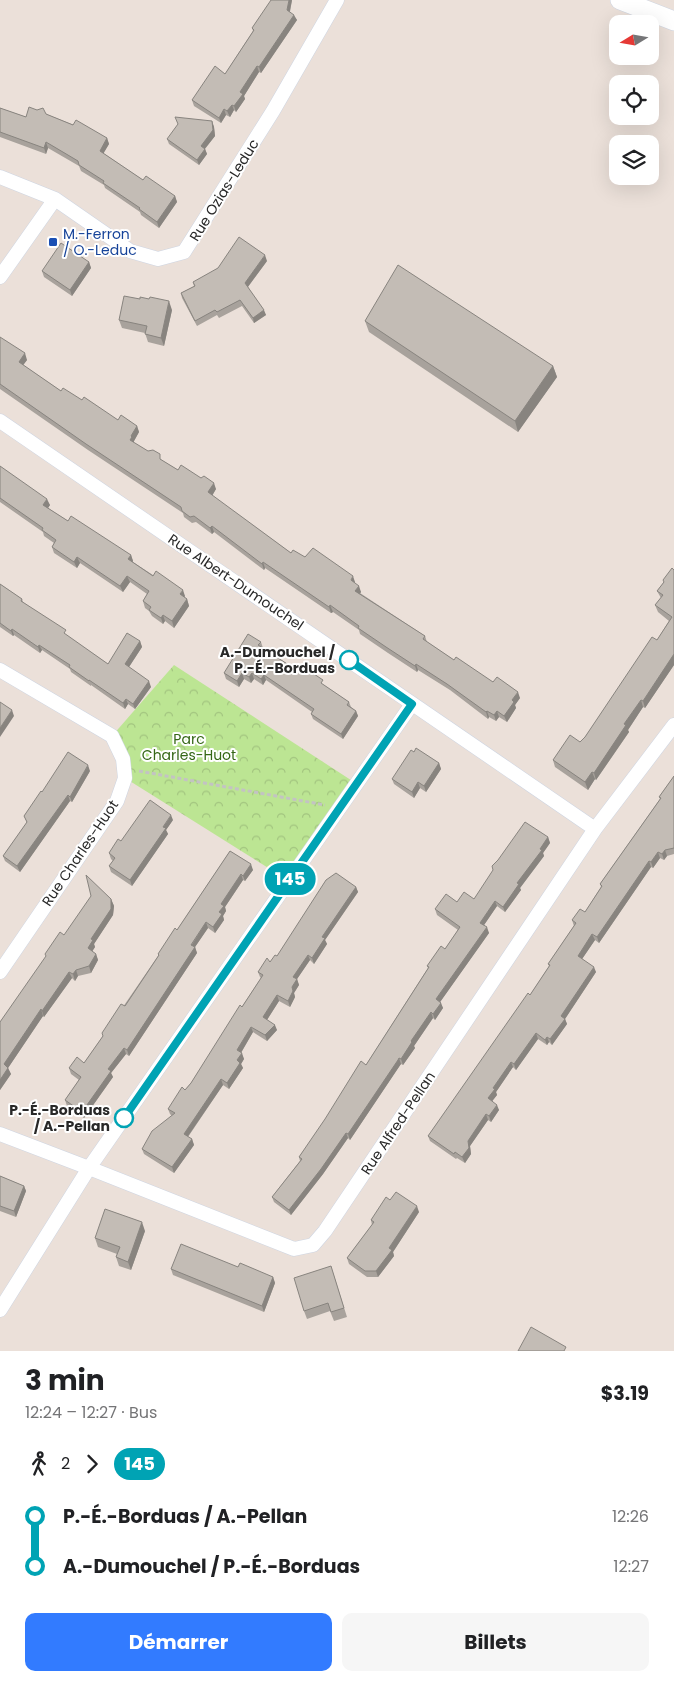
<!DOCTYPE html>
<html lang="fr">
<head>
<meta charset="utf-8">
<style>
	:root { --surface:#fff; --page:#f6f6f6; --text:#202124; --muted:#757577; --accent:#327bff }
	body { margin:0; font-family:Poppins,sans-serif; background:var(--page); color:var(--text); height:100vh; display:flex; flex-direction:column; font-size:19px; white-space:nowrap }
	* { box-sizing:border-box; margin:0 }
	p { font-size:16px; color:var(--muted) }
	.icon { flex:none; width:28px; height:28px; fill:none; stroke:currentColor; stroke-width:2; stroke-linecap:round; stroke-linejoin:round }
	.map { position:relative; height:1351px; overflow:hidden }
	.drawer { display:flex; flex-direction:column; background:var(--surface); flex:1 }
	.drawer>* { flex:none }
	.badge { padding:0 10px; border-radius:16px; font-size:18px; line-height:32px }
	.needle { width:32px; rotate:259deg }
	.tools { position:absolute; left:609px; top:15px; display:grid; gap:10px }
	.tools a { display:grid; place-items:center; width:50px; height:50px; border-radius:10px; background:var(--surface); box-shadow:0 5px 20px #0002; font-size:25px }
	.map>.badge { position:absolute; translate:-50% -50%; box-shadow:0 0 0 2px #fff }
	.legs { display:flex; align-items:center; gap:8px; height:55px; padding:0 25px; font-size:16px }
	.legs p { margin-inline-start:auto }
	.headline { display:flex; align-items:center; justify-content:space-between; height:85px; padding:0 25px }
	h1 { font-size:28px; font-weight:700; line-height:38px }
	.action { display:flex; gap:10px; margin-top:auto; padding:10px 25px }
	.action a { flex:1; height:58px; border-radius:10px; background:var(--accent); color:#fff; font-size:20px; font-weight:700; line-height:58px; text-align:center }
	.action a+a { background:var(--page); color:var(--text) }
	ul { padding:0 25px; list-style:none }
	li { display:flex; align-items:center; gap:18px; height:50px; font-size:19px }
	li i { display:grid; place-items:center; width:8px; height:100%; margin:0 6px; background:currentColor }
	li i::after { content:''; width:12px; height:12px; margin:-6px; border:4px solid; border-radius:50%; background:var(--surface) }
	li p { margin-inline-start:auto }
	li:first-child i { background:linear-gradient(#0000 50%,currentColor 0) }
	li:last-child i { background:linear-gradient(currentColor 50%,#0000 0) }
	.map>svg:first-child { display:block }
	.forest { fill:url(#forest-crowns) }
	.lines { fill:none; stroke-linecap:round; stroke-linejoin:round }
	.street-casing { stroke:#ced5e2; stroke-width:15 }
	.secondary-casing { stroke:#ced5e2; stroke-width:20 }
	.path { stroke:#c3c3c3; stroke-width:3; stroke-dasharray:4 2.5; stroke-linecap:butt }
	.street { stroke:#fff; stroke-width:14 }
	.secondary { stroke:#fff; stroke-width:19 }
	.wall { fill:#a8a29c }
	.shaded-wall { fill:#88847f }
	.building { fill:#c3bcb5; stroke:#88847f }
	.line-1-casing { stroke:#fff; stroke-width:11 }
	.line-1 { stroke:#00a3b4; stroke-width:8 }
	.transit-dot { fill:#1a4fb4; stroke:#fff; stroke-width:2 }
	.stop-1-dot { fill:#fff; stroke:#00a3b4; stroke-width:2.5 }
	.labels { text-anchor:middle; stroke-width:4; stroke-linejoin:round; paint-order:stroke }
	.street-label { font-size:14px; fill:#282828; stroke:#fff }
	.transit-label { font-size:14px; fill:#164399; stroke:#fff; text-anchor:start }
	.stop-label { font-size:14px; font-weight:bold; fill:#282828; stroke:#fff; text-anchor:end }
	.park-label { font-size:14px; fill:#356716; stroke:#fff }
</style>
</head>
<body>
<div class="map">
<svg width="674" height="1351" viewBox="0 0 674 1351">
	<defs>
		<pattern id="forest-crowns" width="20" height="18" patternUnits="userSpaceOnUse" patternTransform="scale(1.25)"><rect width="20" height="18" fill="#bce593"/><path d="M2 6a3 3 0 1 1 6 0M12 15a3 3 0 1 1 6 0" fill="none" stroke="#a2c47f"/></pattern>
	</defs>
	<rect width="100%" height="100%" fill="#ebe0d9"/>
	<path class="forest" d="M174,665L357,784L289,881L125,778L112,736Z"/>
	<g class="lines">
		<defs>
			<path id="street" d="M0,177L55,199L130,251L158,259L184,252L273,111L337,0
				M0,277L55,199
				M0,421L595,829
				M0,670L112,736L123,759L125,778L117,801L0,972
				M0,1134L89,1168L294,1249L313,1245L325,1231L595,829L674,725
				M0,1310L89,1168L412,704"/>
			<path id="secondary" d="M620,0L674,21"/>
		</defs>
		<use href="#street" class="street-casing"/>
		<use href="#secondary" class="secondary-casing"/>
		<path class="path" d="M139,771L325,805"/>
		<use href="#street" class="street"/>
		<use href="#secondary" class="secondary"/>
	</g>
	<path class="wall" d="M292,0L290,12L297,20L261,73L259,72L244,96L245,99L236,112L234,110L230,117L226,115L221,123L194,106L192,100L225,74L253,31L252,28Z
		M0,108L26,117L46,114L107,138L109,144L103,153L143,180L175,196L177,202L159,228L141,215L140,212L105,188L104,185L81,171L79,166L48,148L46,154L0,137Z
		M212,121L214,127L215,136L205,149L207,154L199,165L169,144L167,139Z
		M267,261L248,287L266,315L254,323L242,306L219,318L217,315L197,326L182,298L181,293L194,286L193,282Z
		M89,262L91,268L72,296L44,277L42,271Z
		M172,310L164,346L148,342L145,333L122,328L119,320Z
		M365,321L553,366L557,377L518,432L369,332Z
		M0,337L27,360L23,365L61,391L82,400L118,420L137,426L139,432L134,441V443L178,470L216,489L212,496L291,553L305,557L355,582V583L361,592L360,593L425,636L427,642L454,660L520,698L515,705L516,708L507,722L499,717L496,721L489,717L488,719L450,690L418,670L417,672L388,653L360,634L359,630L333,612L331,613L265,568L264,570L214,532L212,534L196,522L192,523L184,517L183,513L88,450L0,389Z
		M0,466L50,505L48,508L68,521L131,555L133,561V562L185,596L184,597L187,599L189,606L174,628L165,621L163,624L152,616L149,611L145,608L143,601L147,594L130,582L123,592L80,563L77,568L54,553L52,547L54,543L44,536L43,532L0,502Z
		M674,570V665L645,708L643,707L628,730L629,732L596,780L595,779L588,790L555,767L553,760L580,742L585,737L657,640L669,621L658,612L655,605L661,598L657,591L664,582L663,580Z
		M0,584L22,599L23,602L67,636L108,664L140,641L142,647L129,667L151,687L135,709L128,704L125,709L91,685V686L71,672L70,669L42,650L40,653L14,635L13,636L0,627Z
		M261,642L263,648L295,669L325,686L349,702L351,707L356,711L358,716L343,739L313,719L311,714L312,712L266,680L263,685L254,679L251,683L244,679L239,687L226,679L224,673Z
		M439,763L441,769L426,792L420,788L414,798L394,784L392,779Z
		M90,771L72,802L70,801L20,872L5,861L3,856L27,823L24,816L42,792Z
		M674,776V854L667,856L664,860L660,858L653,868L651,867L599,943L595,940L582,959L596,972L565,1019L567,1024L552,1045L549,1042L547,1045L538,1039L516,1070L513,1067L496,1092L497,1095L492,1101L499,1110L491,1122L488,1120L470,1146L471,1154L465,1163L457,1158L456,1159L430,1141L428,1136L530,995L549,966L548,964L574,926L572,920L585,912L601,887L600,884L660,799L659,797Z
		M173,820L166,830L168,834L132,886L111,872L109,866L113,861L111,859L109,853L121,841Z
		M548,837L550,843L543,853L544,856L520,888L521,890L505,912L497,906L484,925L489,933L440,1002L443,1008L435,1020L433,1018L414,1046L415,1048L403,1065L401,1064L400,1065L350,1140L348,1138L323,1174L291,1215L274,1202L272,1197L300,1161L299,1157L366,1065L428,968L427,966L445,949L458,930L437,915L435,909L457,902L474,899Z
		M230,851L253,870L245,881L243,880L225,907L226,911L223,916L224,920L215,933L208,928L195,947L197,953L129,1056L126,1054L111,1073L113,1077L84,1118L67,1106L65,1100L79,1080L71,1074L69,1068L84,1063L103,1036L158,956V954L177,930Z
		M356,887L358,892L325,940L327,944L314,964L310,960L297,979L299,985L294,993L295,997L290,1007L279,1001L267,1020L277,1030L267,1041L253,1032L241,1053L244,1059L241,1064L243,1068L229,1089L223,1085L188,1137L192,1139L194,1145L174,1173L144,1154L142,1149L172,1116L170,1114L168,1109L191,1083L261,978L260,977L258,972L277,956Z
		M111,899L114,906L113,915L94,944L95,947L92,951L96,954L98,960L91,973L78,976L75,981L72,978L44,1017L43,1016L8,1068L11,1074L0,1090V1022L64,935Z
		M0,1176L24,1186L26,1191L16,1217L0,1211Z
		M390,1200L419,1212L393,1252L394,1256L378,1277H367L349,1264L347,1258L372,1225L371,1220Z
		M145,1231L131,1270L119,1266L116,1257L117,1254L98,1247L95,1238Z
		M331,1266L347,1317L334,1321L330,1311L307,1319L304,1311Z
		M238,1267L273,1277L275,1283L264,1312L173,1275L171,1269Z"/>
	<path class="shaded-wall" d="M289,0H292L289,15L287,10Z
		M294,15L297,20L261,73L259,67Z
		M257,66L259,72L244,96L245,99L236,112L234,106L240,92Z
		M232,105L234,110L230,117L227,111Z
		M224,109L226,115L221,123L219,118Z
		M212,121L214,127L215,136L203,151L201,146Z
		M107,138L109,144L102,156L100,151Z
		M46,142L48,148L46,154L44,148Z
		M205,149L207,154L199,165L197,160Z
		M175,196L177,202L159,228L157,222Z
		M265,255L267,261L247,288L245,283Z
		M89,262L91,268L72,296L70,290Z
		M169,301L172,310L164,346L161,338Z
		M264,310L266,315L254,323L253,318Z
		M25,353L27,360L21,368L19,362Z
		M553,366L557,377L518,432L515,421Z
		M137,426L139,432L134,441V443L130,440L131,436Z
		M214,483L216,489L210,499L208,492Z
		M47,499L50,505L46,511L43,505Z
		M212,526L214,532L212,534L210,528Z
		M131,555L133,561L130,565L128,559Z
		M77,557L80,563L77,568L74,562Z
		M263,562L265,568L264,570L262,564Z
		M127,576L130,582L123,592L120,586Z
		M353,576L355,582L353,586L351,580Z
		M359,586L361,592L358,597L355,591Z
		M183,590L185,596L182,601L180,594Z
		M187,599L189,606L174,628L172,621Z
		M330,605L333,612L331,613L329,607Z
		M163,615L165,621L163,624L161,618Z
		M12,629L14,635L13,636L11,631Z
		M140,641L142,647L127,670L125,664Z
		M39,645L42,650L40,653L38,647Z
		M674,654V665L645,708L643,701Z
		M416,664L418,670L417,672L415,666Z
		M242,673L244,679L239,687L237,681Z
		M252,673L254,679L251,683L249,677Z
		M264,675L266,680L263,685L261,679Z
		M149,681L151,687L135,709L133,704Z
		M518,692L520,698L515,705L516,708L507,722L504,716L512,700Z
		M126,699L128,704L125,709L123,703Z
		M641,700L643,707L628,730L629,732L596,780L594,773L624,724Z
		M12,710L14,716L0,737V728Z
		M356,711L358,716L343,739L341,734Z
		M487,711L489,717L488,719L486,712Z
		M497,711L499,717L496,721L494,715Z
		M439,763L441,769L426,792L424,786Z
		M88,765L90,771L72,802L70,797Z
		M592,772L595,779L588,790L585,782Z
		M418,782L420,788L414,798L412,792Z
		M68,795L70,801L20,872L17,866Z
		M171,815L173,820L166,830L168,834L132,886L130,880Z
		M548,837L550,843L543,853L544,856L520,888L521,890L505,912L503,907L517,883Z
		M665,850L667,856L664,860L662,854Z
		M658,852L660,858L653,868L651,862Z
		M649,861L651,867L599,943L597,937Z
		M251,864L253,870L245,881L243,876Z
		M241,874L243,880L225,907L226,911L223,916L224,920L215,933L213,927L219,912L221,904Z
		M356,887L358,892L325,940L327,944L314,964L312,958L322,937Z
		M111,899L114,906L113,915L94,944L95,947L90,955L88,948L91,939Z
		M495,901L497,906L482,928L480,923Z
		M206,922L208,928L195,947L197,953L129,1056L127,1050Z
		M487,927L489,933L438,1005L436,999Z
		M592,934L595,940L580,962L578,956Z
		M96,954L98,960L91,973L89,966Z
		M308,955L310,960L295,982L293,977Z
		M594,967L596,972L565,1019L567,1024L552,1045L550,1039L561,1016Z
		M76,970L78,976L75,981L73,974Z
		M69,972L72,978L44,1017L42,1011Z
		M297,979L299,985L294,993L295,997L290,1007L288,1001L292,987Z
		M277,995L279,1001L265,1023L263,1017Z
		M441,1003L443,1008L435,1020L433,1014Z
		M41,1009L43,1016L6,1071L4,1064Z
		M431,1012L433,1018L414,1046L415,1048L403,1065L401,1059L411,1041Z
		M275,1025L277,1030L267,1041L265,1035Z
		M251,1027L253,1032L239,1056L237,1050Z
		M536,1033L538,1039L516,1070L514,1064Z
		M547,1037L549,1042L547,1045L545,1040Z
		M124,1048L126,1054L111,1073L113,1077L84,1118L82,1112L108,1069Z
		M242,1053L244,1059L241,1064L243,1068L229,1089L227,1083L237,1060Z
		M399,1058L401,1064L350,1140L348,1134Z
		M511,1062L513,1067L496,1092L497,1095L490,1104L488,1098L493,1088Z
		M8,1068L11,1074L0,1090V1080Z
		M221,1079L223,1085L186,1139L184,1134Z
		M497,1105L499,1110L491,1122L489,1116Z
		M486,1114L488,1120L470,1146L471,1154L465,1163L462,1157L468,1141Z
		M346,1133L348,1138L323,1174L291,1215L289,1210Z
		M192,1139L194,1145L174,1173L172,1167Z
		M24,1186L26,1191L16,1217L14,1211Z
		M417,1206L419,1212L393,1252L394,1256L378,1277L376,1271L389,1248Z
		M142,1222L145,1231L131,1270L128,1262Z
		M273,1277L275,1283L264,1312L262,1306Z"/>
	<path class="building" d="M271,0H289L287,10L294,15L259,67L257,66L240,92L243,94L234,106L232,105L227,111L224,109L219,118L192,100L215,66L225,74L254,30L252,28Z
		M29,107L37,110L43,108L46,114L73,125L76,120L107,138L100,151L143,180L146,176L175,196L157,222L139,209L140,208L103,183L104,181L79,165L78,161L46,142L44,148L0,132V108L26,117Z
		M175,117L212,121L213,130L201,146L205,149L197,160L167,139L178,124Z
		M239,237L265,255L245,283L264,310L253,318L240,300L217,312L215,310L195,321L181,293L195,286L193,282L218,268Z
		M61,243L89,262L70,290L42,271Z
		M398,265L553,366L515,421L365,321Z
		M124,296L140,299V297L149,299L150,297L169,301L161,338L145,334L147,326L119,320Z
		M0,337L25,353L19,362L61,391L63,388L82,400L84,397L118,420L121,415L137,426L131,436L132,437L130,440L148,451L153,450L160,454V459L178,470L181,465L201,478L204,476L214,483L208,492L291,553L293,550L305,557L313,548L353,576L351,580L359,586L355,591L425,636L423,639L454,660L456,657L493,682L497,677L518,692L512,700L514,702L504,716L497,711L494,715L487,711L486,712L447,684L416,664L415,666L386,647L358,628L359,626L330,605L329,607L263,562L262,564L212,526L210,528L194,516L190,517L182,511L181,507L86,444L0,384Z
		M0,466L47,499L43,505L68,521L71,516L131,555L128,559L153,576L156,571L183,590L180,594L187,599L172,621L163,615L161,618L149,610L151,607L143,601L149,591L127,576L120,586L77,557L74,562L52,547L56,540L42,530L43,528L0,498Z
		M672,568L674,570V654L643,701L641,700L624,724L626,725L594,773L592,772L585,782L553,760L570,735L580,742L585,737L652,637L657,640L672,617L655,605L663,595L657,591L664,582L663,580Z
		M0,584L22,599L21,601L66,630L64,633L108,664L127,633L140,641L125,664L149,681L133,704L126,699L123,703L89,680V681L69,667L70,665L39,645L38,647L12,629L11,631L0,623Z
		M248,634L261,642L258,645L295,669L299,664L323,680L321,683L349,702L347,705L356,711L341,734L311,714L314,709L264,675L261,679L252,673L249,677L242,673L237,681L224,673Z
		M0,702L12,710L0,728Z
		M416,748L439,763L424,786L418,782L412,792L392,779L411,750L414,752Z
		M68,752L88,765L70,797L68,795L17,866L3,856L27,822L24,816L41,791L42,792Z
		M674,776V848L665,850L662,854L658,852L651,862L649,861L597,937L592,934L578,956L594,967L561,1016L565,1019L550,1039L547,1037L545,1040L536,1033L514,1064L511,1062L493,1088L495,1089L488,1098L497,1105L489,1116L486,1114L468,1141L469,1148L462,1157L455,1152L454,1154L428,1136L528,993L530,995L550,965L548,964L576,923L572,920L580,909L585,912L602,886L600,884L661,798L659,797Z
		M150,800L171,815L163,827L166,828L130,880L109,866L115,858L109,853L118,839L121,841Z
		M525,822L548,837L540,849L542,850L517,883L519,884L503,907L495,901L480,923L487,927L436,999L441,1003L433,1014L431,1012L411,1041L412,1042L401,1059L399,1058L398,1060L348,1134L346,1133L321,1169L289,1210L272,1197L302,1159L299,1157L325,1119L361,1061L366,1065L429,967L427,966L441,946L445,949L460,927L435,909L446,894L457,902L464,892L474,899L493,870L492,866L498,860Z
		M230,851L251,864L243,876L241,874L221,904L224,906L219,912L222,914L213,927L206,922L191,945L195,947L127,1050L124,1048L108,1069L111,1071L82,1112L65,1100L81,1077L69,1068L77,1057L84,1063L103,1036L102,1033L121,1004L125,1006L159,955L158,954L175,928L177,930Z
		M336,873L356,887L322,937L325,938L312,958L308,955L293,977L297,979L292,987L293,991L288,1001L277,995L263,1017L275,1025L265,1035L251,1027L237,1050L242,1053L237,1060L240,1063L227,1083L221,1079L184,1134L192,1139L172,1167L142,1149L152,1131L175,1113L168,1109L182,1087L185,1090L191,1083L240,1005L242,1007L263,975L258,972L267,958L270,962L275,955L277,956L326,880Z
		M86,875L111,899V909L91,939L93,940L88,948L96,954L89,966L76,970L73,974L69,972L42,1011L41,1009L4,1064L8,1068L0,1080V1022L46,956L45,954L60,932L64,935L91,896Z
		M0,1176L24,1186L14,1211L0,1206Z
		M396,1192L417,1206L389,1248L392,1250L376,1271H365L347,1258L374,1222L371,1220L386,1197L390,1200Z
		M105,1209L142,1222L128,1262L116,1257L120,1247L95,1238Z
		M181,1244L238,1267L240,1263L273,1277L262,1306L171,1269Z
		M331,1266L344,1308L331,1312L328,1303L304,1311L294,1278Z
		M531,1327L566,1347L564,1351H518Z"/>
	<g class="lines">
		<defs>
			<path id="line-1" d="M124,1118L412,704L349,660"/>
		</defs>
		<use href="#line-1" class="line-1-casing"/>
		<use href="#line-1" class="line-1"/>
	</g>
	<rect class="transit-dot" x="48" y="237" width="10" height="10" rx="2.5"/>
	<g class="stop-1-dot">
		<circle cx="349" cy="660" r="9"/>
		<circle cx="124" cy="1118" r="9"/>
	</g>
	<g class="labels">
		<g class="street-label">
			<text transform="translate(224 190) rotate(-58)" y="5">Rue Ozias-Leduc</text>
			<text transform="translate(236 582) rotate(34)" y="5">Rue Albert-Dumouchel</text>
			<text transform="translate(80 853) rotate(-56)" y="5">Rue Charles-Huot</text>
			<text transform="translate(398 1123) rotate(-56)" y="5">Rue Alfred-Pellan</text>
		</g>
		<g class="transit-label">
			<text x="63" y="239">M.-Ferron<tspan x="63" dy="16">/ O.-Leduc</tspan></text>
		</g>
		<g class="stop-label">
			<text x="335" y="657">A.-Dumouchel /<tspan x="335" dy="16">P.-É.-Borduas</tspan></text>
			<text x="110" y="1115">P.-É.-Borduas<tspan x="110" dy="16">/ A.-Pellan</tspan></text>
		</g>
		<g class="park-label">
			<text x="189" y="744">Parc<tspan x="189" dy="16">Charles-Huot</tspan></text>
		</g>
	</g>
</svg>
<div class="tools">
<a><svg class="needle" viewBox="-14 -14 28 28"><path d="M0-13l5 13h-10z" fill="#e53935"/><path d="M0 13l5-13h-10z" fill="#757577"/></svg></a>
<a><svg class="icon" aria-label="locate" viewBox="0 0 24 24"><circle cx="12" cy="12" r="6"/><path d="M12 2v4M12 18v4M2 12h4M18 12h4"/></svg></a>
<a><svg class="icon" aria-label="layers" viewBox="0 0 24 24"><path d="M12 4l9 5-9 5-9-5zM3 14l9 5 9-5"/></svg></a>
</div>
<b class="badge" style="left:290px;top:879px;background:#00a3b4;color:#fff">145</b>
</div>
<section class="drawer">
<div class="headline"><div><h1>3 min</h1><p>12:24 – 12:27 · Bus</p></div><b>$3.19</b></div>
<div class="legs"><svg class="icon" aria-label="walk" viewBox="0 0 24 24"><circle cx="13" cy="4" r="2"/><path d="M13 8l-2 6 4 7M11 14l-3 7M7 12l3-4h3l4 4"/></svg>2<svg class="icon" aria-label="forward" viewBox="0 0 24 24"><path d="M9 5l7 7-7 7"/></svg><b class="badge" style="background:#00a3b4;color:#fff">145</b></div>
<ul>
<li><i style="color:#00a3b4"></i><b>P.-É.-Borduas / A.-Pellan</b><p>12:26</p></li>
<li><i style="color:#00a3b4"></i><b>A.-Dumouchel / P.-É.-Borduas</b><p>12:27</p></li>
</ul>
<div class="action"><a>Démarrer</a><a>Billets</a></div>
</section>
</body>
</html>
